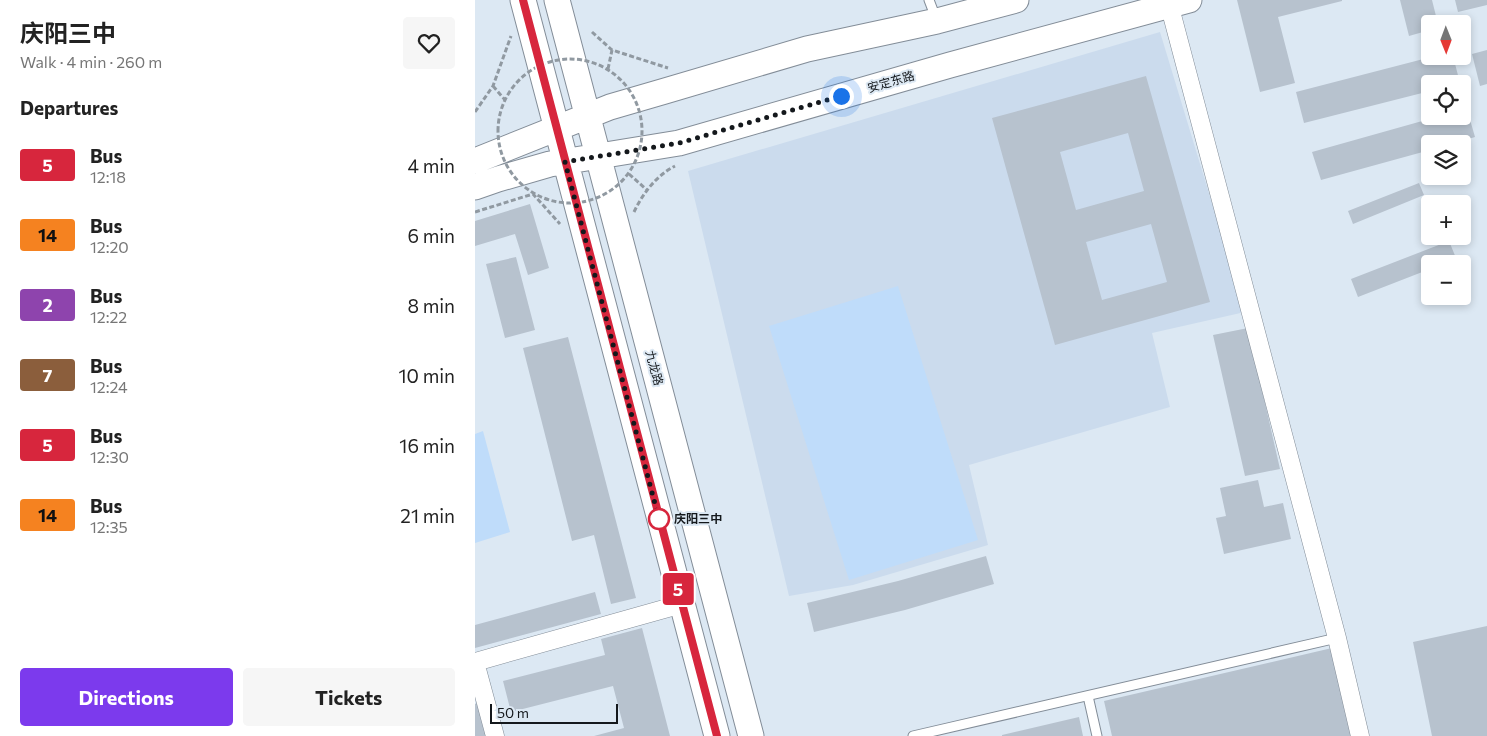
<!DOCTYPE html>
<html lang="en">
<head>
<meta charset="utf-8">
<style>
	:root { --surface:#fff; --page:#f6f6f6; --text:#222; --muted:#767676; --accent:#7c3aed }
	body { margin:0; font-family:Commissioner,"Noto Sans SC",sans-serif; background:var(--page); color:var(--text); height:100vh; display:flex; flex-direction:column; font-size:19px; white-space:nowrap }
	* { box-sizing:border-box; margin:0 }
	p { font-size:16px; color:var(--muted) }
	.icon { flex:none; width:28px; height:28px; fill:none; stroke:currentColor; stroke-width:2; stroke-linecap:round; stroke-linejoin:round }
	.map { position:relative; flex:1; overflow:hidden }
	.panel { display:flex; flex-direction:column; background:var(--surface); width:475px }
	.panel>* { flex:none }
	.badge { padding:0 10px; border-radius:4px; font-size:18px; line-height:32px }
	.needle { width:32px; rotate:179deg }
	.tools { position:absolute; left:946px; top:15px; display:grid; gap:10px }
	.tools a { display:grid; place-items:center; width:50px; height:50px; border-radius:5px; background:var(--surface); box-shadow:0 2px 8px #0003; font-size:25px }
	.scale { position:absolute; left:15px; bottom:12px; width:128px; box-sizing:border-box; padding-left:5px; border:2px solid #14181c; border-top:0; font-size:14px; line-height:18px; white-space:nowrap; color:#14181c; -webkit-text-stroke:4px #dce8f3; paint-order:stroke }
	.you { position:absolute; width:25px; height:25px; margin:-12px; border:4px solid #fff; border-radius:50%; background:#1a73e8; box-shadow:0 0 0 8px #1a73e833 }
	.map>.badge { position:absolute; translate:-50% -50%; box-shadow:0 0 0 2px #fff }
	h2 { padding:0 20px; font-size:19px; line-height:45px }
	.round { display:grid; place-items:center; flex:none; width:52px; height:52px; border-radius:5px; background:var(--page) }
	.summary { display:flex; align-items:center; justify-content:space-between; height:85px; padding:0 20px }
	h1 { font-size:24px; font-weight:700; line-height:38px }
	.cta { display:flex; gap:10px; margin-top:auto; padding:10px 20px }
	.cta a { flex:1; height:58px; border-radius:5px; background:var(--accent); color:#fff; font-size:20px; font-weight:700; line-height:58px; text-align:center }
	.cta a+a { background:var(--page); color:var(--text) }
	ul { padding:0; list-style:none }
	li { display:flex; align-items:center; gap:15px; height:70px; padding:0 20px }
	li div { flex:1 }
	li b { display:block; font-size:19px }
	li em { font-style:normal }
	li .badge { min-width:55px; font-weight:700; text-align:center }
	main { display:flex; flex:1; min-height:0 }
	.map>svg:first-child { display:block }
	.built { fill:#cbdbed }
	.green { fill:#bfdcfa }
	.building { fill:#b7c2ce; fill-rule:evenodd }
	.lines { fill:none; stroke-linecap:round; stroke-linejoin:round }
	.service-casing { stroke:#838d98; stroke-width:11 }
	.minor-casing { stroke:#838d98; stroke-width:19 }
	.secondary-casing { stroke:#838d98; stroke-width:27 }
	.path { stroke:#9099a1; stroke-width:3; stroke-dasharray:5 2.5; stroke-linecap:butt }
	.service { stroke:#fff; stroke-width:9 }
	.minor { stroke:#fff; stroke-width:18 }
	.secondary { stroke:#fff; stroke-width:25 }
	.path-bridge { stroke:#9099a1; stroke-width:3; stroke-dasharray:5 2.5; stroke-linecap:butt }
	.line-casing { stroke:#fff; stroke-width:11 }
	.line { stroke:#d7263d; stroke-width:8 }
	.walk { stroke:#14181c; stroke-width:5; stroke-dasharray:0 9 }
	.stop-dot { fill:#fff; stroke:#d7263d; stroke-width:2.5 }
	.labels { text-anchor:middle; stroke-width:4; stroke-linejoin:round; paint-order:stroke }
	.street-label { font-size:12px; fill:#14181c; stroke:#dce8f3 }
	.stop-label { font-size:12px; font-weight:bold; fill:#14181c; stroke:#dce8f3; text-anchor:start }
</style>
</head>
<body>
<main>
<section class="panel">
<div class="summary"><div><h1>庆阳三中</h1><p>Walk · 4 min · 260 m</p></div><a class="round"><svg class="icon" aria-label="heart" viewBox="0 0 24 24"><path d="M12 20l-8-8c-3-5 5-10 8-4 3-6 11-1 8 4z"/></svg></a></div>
<h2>Departures</h2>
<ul>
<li><span class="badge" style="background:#d7263d;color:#fff">5</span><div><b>Bus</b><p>12:18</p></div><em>4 min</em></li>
<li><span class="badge" style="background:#f58220;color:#111">14</span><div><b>Bus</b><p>12:20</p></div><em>6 min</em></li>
<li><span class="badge" style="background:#8e44ad;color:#fff">2</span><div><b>Bus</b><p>12:22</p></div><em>8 min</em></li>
<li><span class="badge" style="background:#8b5e3c;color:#fff">7</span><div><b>Bus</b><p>12:24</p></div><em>10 min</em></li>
<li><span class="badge" style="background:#d7263d;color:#fff">5</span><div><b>Bus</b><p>12:30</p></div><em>16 min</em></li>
<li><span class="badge" style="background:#f58220;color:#111">14</span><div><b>Bus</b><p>12:35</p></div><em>21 min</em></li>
</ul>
<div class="cta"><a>Directions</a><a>Tickets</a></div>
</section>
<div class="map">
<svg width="1012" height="736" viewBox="0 0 1012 736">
	<rect width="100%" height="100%" fill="#dce8f3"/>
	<path class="built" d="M685,32L770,312L677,333L695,407L494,465L513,545L378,585L314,596L213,171Z"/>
	<path class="green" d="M423,286L503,540L374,580L294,326Z
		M8,431L35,532L0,543V434Z"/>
	<path class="building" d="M762,0H867V1L803,17L820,83L785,92Z
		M925,0H957L963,24H955V30L934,36Z
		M980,0H1012V5L983,12Z
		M1012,50V84L1005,86L997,54Z
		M960,56H978L985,83L955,84V91L829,123L821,92Z
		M671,76L735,302L580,345L517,118ZM653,133L669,191L601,210L585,152ZM676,224L692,282L627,300L611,242Z
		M992,109L1000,137L976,144H955V150L846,180L837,152L965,116H988V110Z
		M944,183L949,195L878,224L873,211Z
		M55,204L74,268L53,275L40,234L0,246V221Z
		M974,241L981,258L967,264H955V269L883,297L876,279Z
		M41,257L60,330L30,338L11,264Z
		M773,328L805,469L770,476L738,335Z
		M93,337L161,598L136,604L119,535L97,541L48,348Z
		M783,480L789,507L808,503L816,539L749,554L741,518L751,516L745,488Z
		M511,556L519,584L430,610L339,632L332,603L423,581Z
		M120,592L126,614L0,648V625Z
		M1012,626V736H957L938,642Z
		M167,628L195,736H119L149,728L138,686L36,712L28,681L130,655L126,639Z
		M857,648L877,736H637L629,701Z
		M3,703L12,736H0V704Z
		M604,717L608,736H527V735Z"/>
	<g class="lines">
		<defs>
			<path id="service" d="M454,0L462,21
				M613,696L622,736
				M438,736L862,638"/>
			<path id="minor" d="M693,0L862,638L885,736
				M20,736L0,662L207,604"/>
			<path id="secondary" d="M48,0L242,736
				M82,0L276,736
				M0,161L135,107L190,91L332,49L462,21L541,0
				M0,187L23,179L75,164L204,143L475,65L714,0"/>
		</defs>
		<use href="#service" class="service-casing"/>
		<use href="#minor" class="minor-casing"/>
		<use href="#secondary" class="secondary-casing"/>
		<path class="path" d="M117,32L137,50L193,68
			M133,69L137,50
			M18,86L30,100
			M0,112L18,86L36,36
			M154,174L172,190
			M0,212L58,194L85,224
			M159,212C168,193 181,176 200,166"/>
		<use href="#service" class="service"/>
		<use href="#minor" class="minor"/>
		<use href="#secondary" class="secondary"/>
		<path class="path-bridge" d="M23 131a72 72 0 1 1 144 0a72 72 0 1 1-144 0Z"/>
	</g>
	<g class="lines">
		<defs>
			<path id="line" d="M48,0L242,736"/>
		</defs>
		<use href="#line" class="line-casing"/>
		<use href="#line" class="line"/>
		<path class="walk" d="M184,519L90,162L204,143L366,96"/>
	</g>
	<circle class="stop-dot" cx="184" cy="519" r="10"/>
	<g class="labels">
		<g class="street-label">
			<text transform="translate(416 82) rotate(-16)" y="4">安定东路</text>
			<text transform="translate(179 368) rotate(75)" y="4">九龙路</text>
		</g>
		<g class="stop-label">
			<text x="199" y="523">庆阳三中</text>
		</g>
	</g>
</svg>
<div class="tools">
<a><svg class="needle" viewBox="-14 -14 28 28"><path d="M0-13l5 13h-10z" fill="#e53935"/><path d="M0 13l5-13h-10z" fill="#767676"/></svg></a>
<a><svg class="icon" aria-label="locate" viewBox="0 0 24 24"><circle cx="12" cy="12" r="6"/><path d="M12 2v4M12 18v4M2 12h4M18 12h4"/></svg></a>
<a><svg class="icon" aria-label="layers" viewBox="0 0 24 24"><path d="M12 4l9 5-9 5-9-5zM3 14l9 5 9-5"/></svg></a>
<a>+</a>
<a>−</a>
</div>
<div class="scale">50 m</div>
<div class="you" style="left:366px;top:96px"></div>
<b class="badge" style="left:203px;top:589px;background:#d7263d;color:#fff">5</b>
</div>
</main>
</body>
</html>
